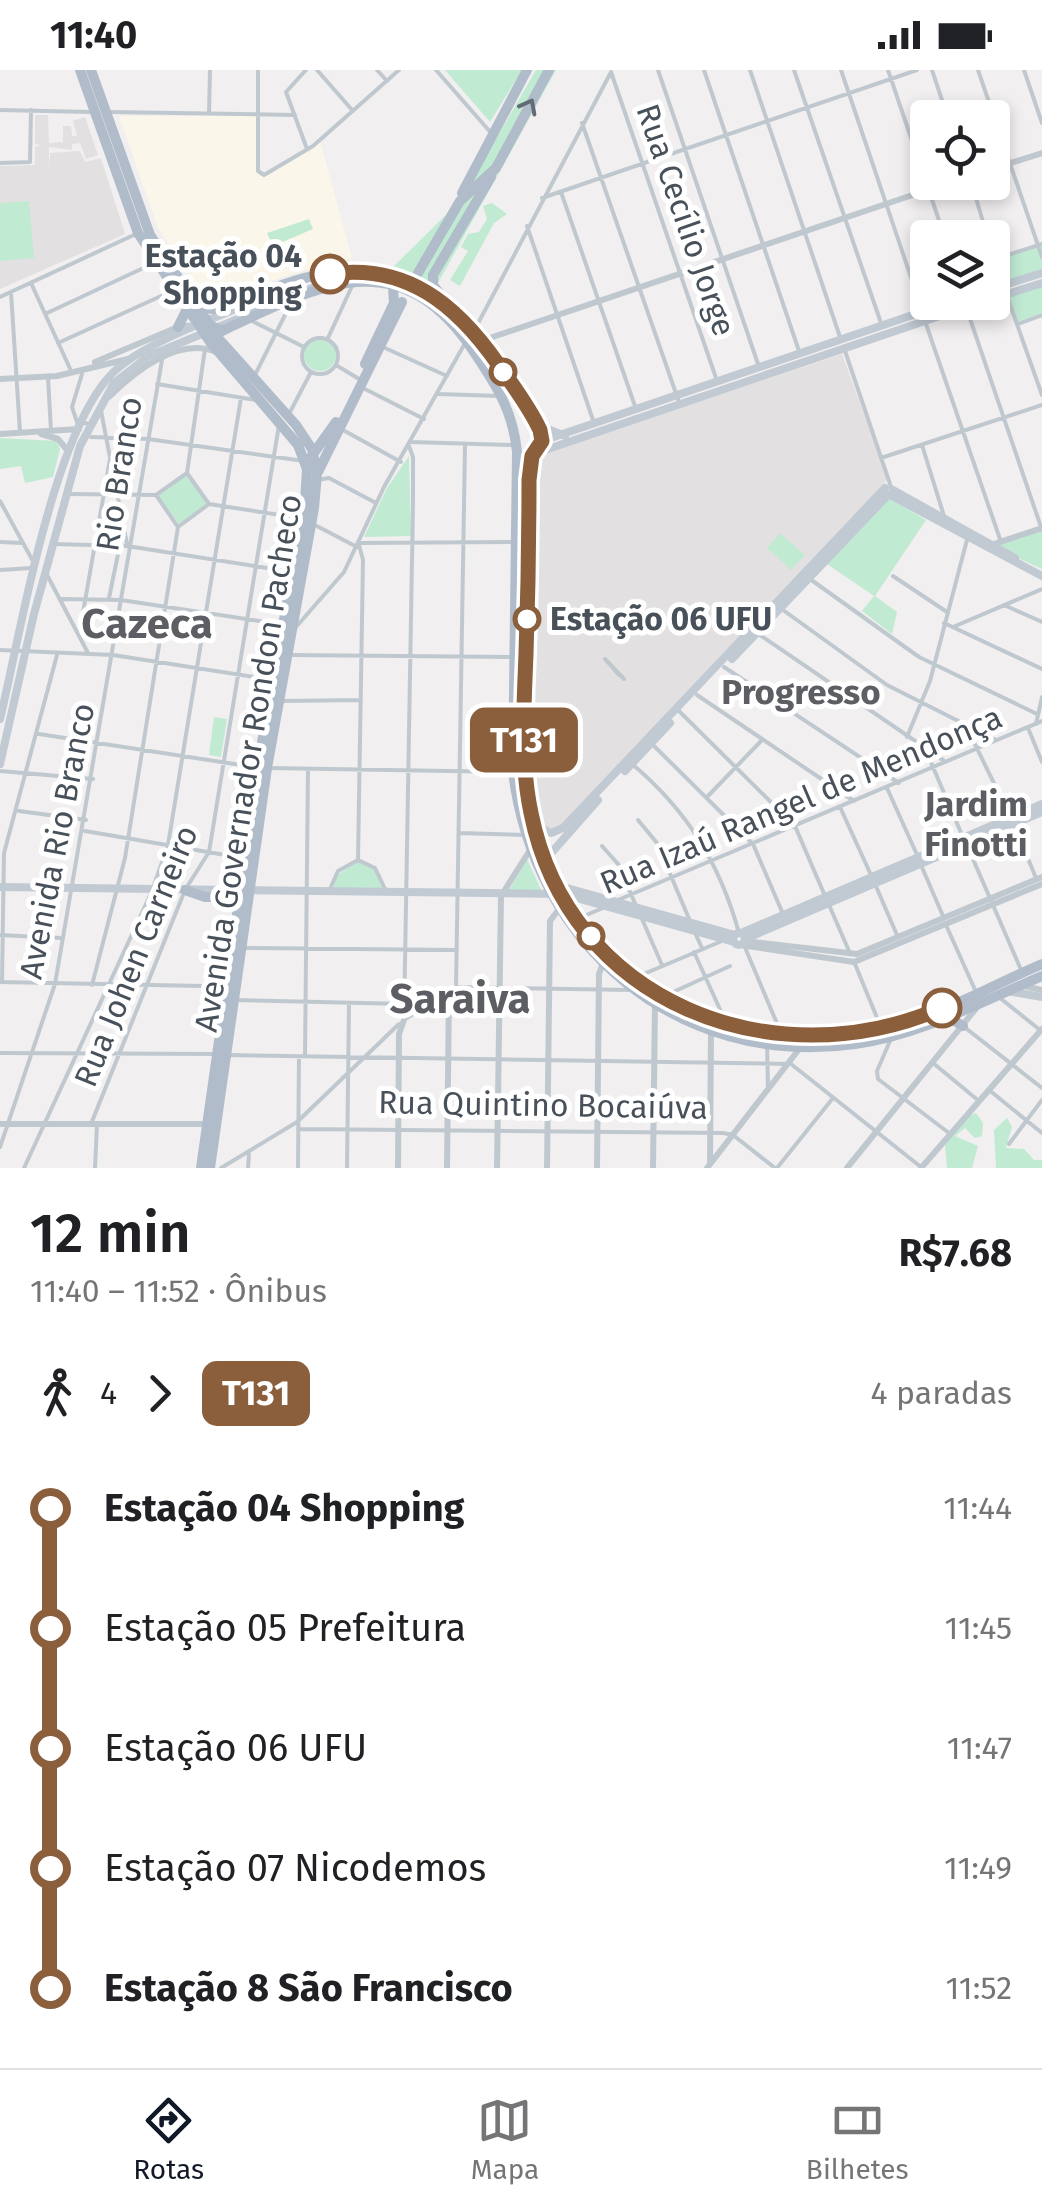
<!DOCTYPE html>
<html lang="pt">
<head>
<meta charset="utf-8">
<style>
	:root { --surface:#fff; --page:#f2f2f2; --text:#202124; --muted:#757577; --line:#e0e0e0; --accent:#111827 }
	body { margin:0; font-family:"Fira Sans",sans-serif; background:var(--page); color:var(--text); height:100vh; display:flex; flex-direction:column; font-size:38px; white-space:nowrap }
	* { box-sizing:border-box; margin:0 }
	p { font-size:32px; color:var(--muted) }
	.icon { flex:none; width:55px; height:55px; fill:none; stroke:currentColor; stroke-width:2; stroke-linecap:round; stroke-linejoin:round }
	.map { position:relative; height:1098px; overflow:hidden }
	.panel { display:flex; flex-direction:column; background:var(--surface); flex:1 }
	.panel>* { flex:none }
	.badge { padding:0 20px; border-radius:15px; font-size:35px; line-height:65px }
	.buttons { position:absolute; left:910px; top:30px; display:grid; gap:20px }
	.buttons a { display:grid; place-items:center; width:100px; height:100px; border-radius:10px; background:var(--surface); box-shadow:0 5px 15px #0003; font-size:50px }
	.map>.badge { position:absolute; translate:-50% -50%; box-shadow:0 0 0 5px #fff }
	.legs { display:flex; align-items:center; gap:15px; height:110px; padding:0 30px; font-size:32px }
	.legs p { margin-inline-start:auto }
	.headline { display:flex; align-items:center; justify-content:space-between; height:170px; padding:0 30px }
	h1 { font-size:55px; font-weight:600; line-height:75px }
	ul { padding:0 30px; list-style:none }
	li { display:flex; align-items:center; gap:35px; height:120px; font-size:38px }
	li i { display:grid; place-items:center; width:15px; height:100%; margin:0 12px; background:currentColor }
	li i::after { content:''; width:25px; height:25px; margin:-12px; border:8px solid; border-radius:50%; background:var(--surface) }
	li p { margin-inline-start:auto }
	li:first-child i { background:linear-gradient(#0000 50%,currentColor 0) }
	li:last-child i { background:linear-gradient(currentColor 50%,#0000 0) }
	.status { display:flex; justify-content:space-between; align-items:center; height:70px; padding:0 50px; background:var(--surface); direction:ltr }
	.status svg { height:28px; fill:currentColor }
	.tabs { display:flex; justify-content:space-around; align-items:center; height:140px; border-top:2px solid var(--line); background:var(--surface); font-size:28px; color:var(--muted) }
	.tabs a { display:grid; justify-items:center; gap:5px }
	.tabs .active { color:var(--accent) }
	.map>svg:first-child { display:block }
	.commercial { fill:#faf6e9 }
	.education { fill:#e2e0e0 }
	.green { fill:#c1ead3 }
	.lines { fill:none; stroke-linecap:round; stroke-linejoin:round }
	.minor { stroke:#c0c8cf; stroke-width:4 }
	.tertiary { stroke:#c0c8cf; stroke-width:6 }
	.secondary { stroke:#c1c9d3; stroke-width:8 }
	.primary { stroke:#b1bccb; stroke-width:10 }
	.oneway { stroke:#626c76 }
	.line-1-casing { stroke:#fff; stroke-width:22 }
	.line-1 { stroke:#8b5e3c; stroke-width:15 }
	.stop-1-dot { fill:#fff; stroke:#8b5e3c; stroke-width:5 }
	.labels { text-anchor:middle; stroke-width:10; stroke-linejoin:round; paint-order:stroke }
	.street-label { font-size:32px; fill:#48515a; stroke:#fff }
	.stop-label { font-size:32px; font-weight:bold; fill:#48515a; stroke:#fff; text-anchor:end }
	.neighbourhood-label { font-size:35px; font-weight:bold; fill:#5c5e63; stroke:#fff }
	.district-label { font-size:42px; font-weight:bold; fill:#5c5e63; stroke:#fff }
</style>
</head>
<body>
<div class="status"><b>11:40</b><svg viewBox="0 0 49 12"><path d="M0 12V9h3v3zM5 12V6h3v6zM10 12V3h3v9zM15 12V0h3v12zM26 1h20v11H26zM47 4h2v5h-2z"/></svg></div>
<div class="map">
<svg width="1042" height="1098" viewBox="0 0 1042 1098">
	<rect width="100%" height="100%" fill="#f1efef"/>
	<path class="commercial" d="M119,46H257L258,101L264,105L320,71L352,188L282,207L223,232H208L158,158Z"/>
	<path class="education" d="M35,45H48L49,73L63,72V56H71L72,66H77L73,51L85,47L98,85L86,89L80,73L72,74V80L49,77V101L50,83L80,81L85,92L101,88L125,164L0,219V96L35,95V77L41,75L35,74Z
		M842,284L887,407L883,417L560,757L545,759L537,751L528,683L532,404L536,391L548,382Z"/>
	<path class="green" d="M445,0H522L490,52Z
		M536,0H556L433,222L389,201L460,131Z
		M29,131L34,188L0,191V133Z
		M492,133L507,144L494,153L460,216L450,210L468,181L461,177L468,164L479,162L487,149L483,136Z
		M309,149L313,159L273,176L267,163Z
		M1042,173V202L1005,214L996,187Z
		M1042,212V243L1017,252L1008,224Z
		M304 285a16 16 0 1 1 32 0a16 16 0 1 1-32 0Z
		M0,368L56,371L60,379L53,407L25,413L21,396L0,399Z
		M409,386L411,466L364,467L387,418Z
		M187,405L207,434L179,454L158,426Z
		M889,428L926,450L875,526L897,542L892,564L862,541L874,526L827,494Z
		M1042,461V499L990,475Z
		M780,463L805,485L791,500L767,478Z
		M214,647L227,649L221,687L209,685Z
		M527,789L542,822H508Z
		M357,792L374,797L383,821L334,820V807Z
		M976,1043L983,1053L982,1066L975,1068L965,1058L955,1066L978,1076L972,1098H947L945,1075L966,1047Z
		M1007,1048L1012,1057L1006,1078L1024,1079L1034,1090H1042V1098H996L994,1060Z"/>
	<g class="lines">
		<path class="minor" d="M258,0V101L264,105L313,76L399,0
			M306,0L286,22L307,79
			M317,0L353,41
			M377,0L387,11
			M436,0L492,64
			M658,0L758,294
			M704,0L800,284
			M750,0L841,270
			M794,0L881,253
			M841,0L922,240
			M888,0L945,168
			M932,0L948,48
			M978,0L1042,187
			M1024,0L1042,53
			M611,2L716,308
			M0,40L90,42
			M110,42L295,45
			M209,44L210,0
			M582,53L680,335
			M0,93L30,92L31,40
			M971,112L988,168
			M561,122L636,339
			M542,128L917,0
			M527,156L593,350
			M992,180L1003,212
			M995,189L1042,174
			M31,213L72,303
			M11,222L20,362
			M1007,226L1042,325
			M0,227L136,164
			M966,237L1042,460
			M45,244L154,193
			M250,250L304,277
			M926,254L1001,472
			M1018,254L1042,245
			M474,261L610,4
			M302 286a18 18 0 1 1 36 0a18 18 0 1 1-36 0Z
			M328,268L353,214
			M58,273L172,221
			M385,278L447,306
			M844,278L891,417
			M336,295L359,309
			M256,303L292,231
			M82,304L72,337L77,352L90,354
			M48,307L51,361
			M157,314L256,330
			M361,317L424,349
			M438,324L499,326
			M101,341L127,474
			M290,342L311,302
			M343,360L401,392
			M91,367L148,369L304,391
			M411,372L511,375
			M922,375L944,446
			M881,388L1042,335
			M187,403L209,434L178,457L156,425Z
			M187,403L205,279
			M317,410L329,408L376,433
			M67,424L156,425
			M0,431L34,493
			M209,434L299,448
			M313,454L357,477
			M0,472L22,473
			M360,473L515,472
			M54,474L127,476L292,502
			M0,500L31,498
			M46,503L88,583
			M893,506L947,542
			M810,509L919,587L1037,644
			M109,528L123,460
			M61,529L121,530L279,554
			M1004,535L1042,552
			M783,540L887,615L996,670
			M944,553L1042,599
			M296,557L344,502L384,417L464,275
			M953,557L1042,519
			M757,563L943,690
			M79,565L110,389
			M0,580L113,585L273,610
			M288,585L513,587
			M724,597L899,713
			M619,605L605,589L624,609
			M697,625L854,731
			M282,631L361,630
			M678,640L795,756L825,826
			M1036,654L1042,627
			M967,658L1011,748
			M1028,658L1042,692
			M39,664L254,697
			M907,667L930,611L968,466
			M651,673L753,774L783,844
			M927,683L962,765
			M632,694C687,740 720,794 739,863
			M268,698L509,702
			M0,701L93,709
			M887,718L918,787
			M707,727L762,670
			M840,737L871,805
			M19,741L86,750
			M638,750L657,773L690,851
			M1015,757L1036,808
			M85,761L243,788
			M460,763L525,765
			M966,773L1022,902
			M602,776L619,795L636,836
			M358,790L363,490L359,475
			M921,795L943,846
			M875,814L897,865
			M330,819L338,801L358,790L375,798L385,819
			M618,830L1042,651
			M829,835L849,881
			M582,847L605,837
			M642,849L662,895
			M946,855L976,922
			M0,865L61,868
			M696,865L702,878
			M744,875L781,963
			M246,878L457,880
			M694,882L723,946
			M855,894L880,955
			M639,906L722,871
			M0,912L202,916
			M2,912L4,783L57,585
			M92,915L125,788L178,457
			M456,917L465,375
			M671,923L730,896
			M1000,928L1040,960
			M234,930L406,934L418,939
			M407,948L456,917L632,920
			M404,950L413,433V387L409,376
			M963,956L1042,1018
			M890,971L877,1001L878,1009L949,1063
			M767,974L768,1019
			M0,983L214,984
			M305,984L308,699
			M227,985L791,994L921,1097
			M933,993L979,1031
			M989,1020L1042,1063
			M91,1054L185,820L209,782L279,355
			M298,1059L723,1063L733,1065L775,1098
			M1009,1074L1042,1030
			M0,1077L55,914L162,290
			M24,1098L152,821L168,775L241,328
			M95,1098L97,1054
			M221,1098L297,1052L399,954
			M248,1098L249,1084
			M298,1098L299,986
			M347,1098L349,933
			M777,1098L833,1028"/>
		<path class="tertiary" d="M992,99L1042,83
			M481,271L951,112
			M95,292L178,257L195,255
			M0,309L57,306L128,289
			M109,327C134,302 179,266 216,282
			M0,364L79,359
			M41,364L58,369L67,380
			M991,475L1042,458
			M745,871L857,884L1042,807
			M741,875L854,892L1042,814
			M1024,916L1042,920
			M0,1054H209
			M710,1094L711,960
			M398,1098L399,964L404,950
			M447,1098L449,919
			M497,1098L501,826L530,780
			M547,1098L550,851L559,839
			M597,1098L599,904L603,893
			M653,1098L655,933
			M707,1098L803,974
			M847,1098L978,936
			M921,1098L1042,959"/>
		<path class="secondary" d="M992,219L1042,203
			M992,229L1042,213
			M538,355L565,366
			M542,371L951,232
			M539,382L981,232
			M893,420L1015,488
			M890,425L1042,506
			M732,589L888,425
			M0,649C21,563 54,352 118,298C155,267 238,239 284,220
			M0,694L34,544L80,376L114,313L149,286L317,216
			M625,701L670,653
			M535,755L551,763L563,758L885,418
			M545,790L598,730
			M0,817L562,824L734,872
			M557,821L567,818L735,865
			M741,863L1042,734
			M733 869a6 6 0 1 1 12 0a6 6 0 1 1-12 0Z
			M745,869L1042,742
			M1007,921L1042,927"/>
		<path class="primary" d="M80,0L138,163L210,272L298,375L307,399L305,433L259,689L201,1098
			M91,0L150,165L219,269L296,355L312,379L317,403L314,438L267,698L210,1098
			M462,123L527,0
			M418,203L460,131L496,98L549,0
			M441,225L433,215V205L491,107
			M199,235C218,246 237,232 256,225C372,176 433,202 503,301C519,324 549,352 539,382L527,386
			M193,247L222,261C321,214 401,169 476,285C498,318 513,342 517,382L513,702C534,875 678,999 855,974C920,965 983,931 1042,906
			M178,257L187,239
			M365,294L394,233L393,217
			M311,387L336,352
			M532,387C525,433 529,483 528,530C526,600 517,672 530,741C561,899 721,991 874,961C932,950 988,917 1042,894
			M318,402L402,232
			M185,820L205,827H240
			M946,946L963,956"/>
	</g>
	<defs><path id="oneway-chevron" d="M-2-3.5L2.5 0L-2 3.5" fill="none" stroke-width="1.6" stroke-linecap="round" stroke-linejoin="round" transform="scale(2.5)"/></defs>
	<use class="oneway" href="#oneway-chevron" transform="translate(529 36) rotate(-62)"/>
	<g class="lines">
		<defs>
			<path id="line-1" d="M330,204C406,193 456,234 498,294C513,316 529,336 540,360L542,371L532,386L529,410C529,468 528,526 526,584C524,637 520,691 531,743C569,933 773,1011 942,938"/>
		</defs>
		<use href="#line-1" class="line-1-casing"/>
		<use href="#line-1" class="line-1"/>
	</g>
	<g class="stop-1-dot">
		<circle cx="330" cy="204" r="18"/>
		<circle cx="503" cy="302" r="12"/>
		<circle cx="527" cy="549" r="12"/>
		<circle cx="591" cy="866" r="12"/>
		<circle cx="942" cy="938" r="18"/>
	</g>
	<g class="labels">
		<g class="street-label">
			<text transform="translate(686 150) rotate(71)" y="11">Rua Cecílio Jorge</text>
			<text transform="translate(119 404) rotate(-81)" y="11">Rio Branco</text>
			<text transform="translate(248 693) rotate(-81)" y="11">Avenida Governador Rondon Pacheco</text>
			<text transform="translate(801 730) rotate(-23)" y="11">Rua Izaú Rangel de Mendonça</text>
			<text transform="translate(57 771) rotate(-79)" y="11">Avenida Rio Branco</text>
			<text transform="translate(136 886) rotate(-68)" y="11">Rua Johen Carneiro</text>
			<text transform="translate(543 1035) rotate(1)" y="11">Rua Quintino Bocaiúva</text>
		</g>
		<g class="stop-label">
			<text x="302" y="197">Estação 04<tspan x="302" dy="37">Shopping</tspan></text>
			<text x="550" y="560" text-anchor="start">Estação 06 UFU</text>
		</g>
		<g class="neighbourhood-label">
			<text x="801" y="634">Progresso</text>
			<text x="976" y="746">Jardim<tspan x="976" dy="40">Finotti</tspan></text>
		</g>
		<g class="district-label">
			<text x="147" y="568">Cazeca</text>
			<text x="460" y="943">Saraiva</text>
		</g>
	</g>
</svg>
<div class="buttons">
<a><svg class="icon" aria-label="locate" viewBox="0 0 24 24"><circle cx="12" cy="12" r="6"/><path d="M12 2v4M12 18v4M2 12h4M18 12h4"/></svg></a>
<a><svg class="icon" aria-label="layers" viewBox="0 0 24 24"><path d="M12 4l9 5-9 5-9-5zM3 14l9 5 9-5"/></svg></a>
</div>
<b class="badge" style="left:524px;top:670px;background:#8b5e3c;color:#fff">T131</b>
</div>
<section class="panel">
<div class="headline"><div><h1>12 min</h1><p>11:40 – 11:52 · Ônibus</p></div><b>R$7.68</b></div>
<div class="legs"><svg class="icon" aria-label="walk" viewBox="0 0 24 24"><circle cx="13" cy="4" r="2"/><path d="M13 8l-2 6 4 7M11 14l-3 7M7 12l3-4h3l4 4"/></svg>4<svg class="icon" aria-label="forward" viewBox="0 0 24 24"><path d="M9 5l7 7-7 7"/></svg><b class="badge" style="background:#8b5e3c;color:#fff">T131</b><p>4 paradas</p></div>
<ul>
<li><i style="color:#8b5e3c"></i><b>Estação 04 Shopping</b><p>11:44</p></li>
<li><i style="color:#8b5e3c"></i><span>Estação 05 Prefeitura</span><p>11:45</p></li>
<li><i style="color:#8b5e3c"></i><span>Estação 06 UFU</span><p>11:47</p></li>
<li><i style="color:#8b5e3c"></i><span>Estação 07 Nicodemos</span><p>11:49</p></li>
<li><i style="color:#8b5e3c"></i><b>Estação 8 São Francisco</b><p>11:52</p></li>
</ul>
</section>
<nav class="tabs">
<a class="active"><svg class="icon" aria-label="directions" viewBox="0 0 24 24"><path d="M12 3l9 9-9 9-9-9zM9 14v-3h6M13 9l2 2-2 2"/></svg>Rotas</a>
<a><svg class="icon" aria-label="map" viewBox="0 0 24 24"><path d="M3 6l6-2 6 2 6-2v14l-6 2-6-2-6 2zM9 4v14M15 6v14"/></svg>Mapa</a>
<a><svg class="icon" aria-label="tickets" viewBox="0 0 24 24"><path d="M3 7h18v10H3zM15 7v10"/></svg>Bilhetes</a>
</nav>
</body>
</html>
